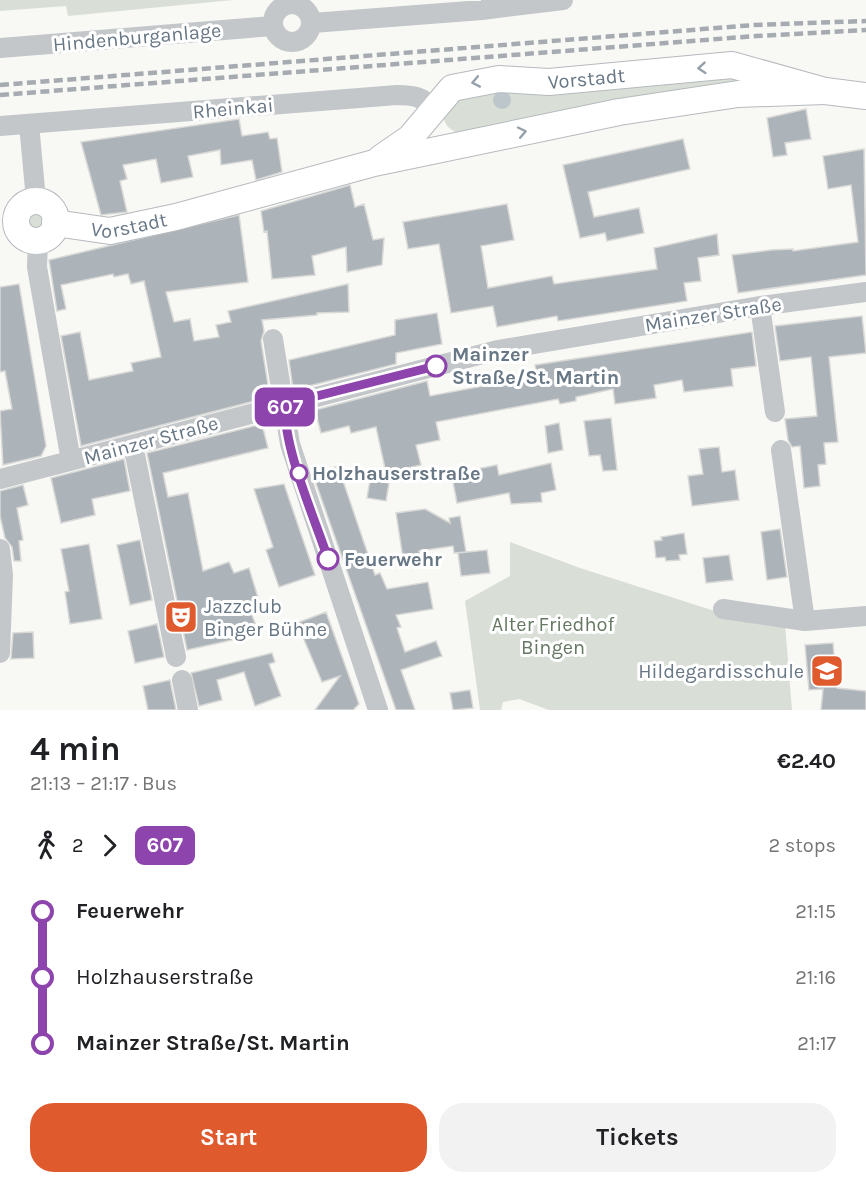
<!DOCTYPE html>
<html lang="en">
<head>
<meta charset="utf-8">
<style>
	:root { --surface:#fff; --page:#f2f2f2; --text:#202124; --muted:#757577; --accent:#df5b2e }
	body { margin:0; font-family:Karla,sans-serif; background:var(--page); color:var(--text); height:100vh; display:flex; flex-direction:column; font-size:22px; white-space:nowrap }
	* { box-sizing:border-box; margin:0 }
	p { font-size:20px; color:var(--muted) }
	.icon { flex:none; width:33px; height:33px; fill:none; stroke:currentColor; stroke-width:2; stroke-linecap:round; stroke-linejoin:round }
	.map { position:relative; height:710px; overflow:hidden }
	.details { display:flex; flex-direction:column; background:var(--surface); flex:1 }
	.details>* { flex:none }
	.badge { padding:0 12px; border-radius:9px; font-size:21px; line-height:39px }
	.map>.badge { position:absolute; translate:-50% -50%; box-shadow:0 0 0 3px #fff }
	.legs { display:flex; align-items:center; gap:9px; height:66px; padding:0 30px; font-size:20px }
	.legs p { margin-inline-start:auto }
	.overview { display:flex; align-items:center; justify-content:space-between; height:102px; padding:0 30px }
	h1 { font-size:33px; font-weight:700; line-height:45px }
	.cta { display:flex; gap:12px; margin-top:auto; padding:12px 30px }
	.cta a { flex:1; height:69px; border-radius:24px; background:var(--accent); color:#fff; font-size:24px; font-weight:700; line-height:69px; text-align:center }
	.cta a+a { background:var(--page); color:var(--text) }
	ul { padding:0 30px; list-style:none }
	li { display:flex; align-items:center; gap:21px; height:66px; font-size:22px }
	li i { display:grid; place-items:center; width:9px; height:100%; margin:0 8px; background:currentColor }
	li i::after { content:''; width:15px; height:15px; margin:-8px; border:4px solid; border-radius:50%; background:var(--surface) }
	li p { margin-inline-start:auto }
	li:first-child i { background:linear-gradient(#0000 50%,currentColor 0) }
	li:last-child i { background:linear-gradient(currentColor 50%,#0000 0) }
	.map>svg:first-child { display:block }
	.green { fill:#d9dfd6 }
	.water { fill:#bdc7cb }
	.building { fill:#acb3b9; stroke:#d9d9d7; stroke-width:1.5 }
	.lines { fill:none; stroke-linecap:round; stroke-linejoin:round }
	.major-casing { stroke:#b6babe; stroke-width:28 }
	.minor { stroke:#c3c7ca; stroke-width:20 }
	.major { stroke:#fff; stroke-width:26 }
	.rail { stroke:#a6abb1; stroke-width:4.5; stroke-dasharray:9 4.5; stroke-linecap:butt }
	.oneway { stroke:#95a0aa }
	.line-1-casing { stroke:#fff; stroke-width:14 }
	.line-1 { stroke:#8e44ad; stroke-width:9 }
	.stop-1-dot { fill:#fff; stroke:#8e44ad; stroke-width:3 }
	.labels { text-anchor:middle; stroke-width:6; stroke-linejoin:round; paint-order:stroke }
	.street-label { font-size:20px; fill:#687785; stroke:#fff }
	.stop-label { font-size:20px; font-weight:bold; fill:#687785; stroke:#fff; text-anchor:start }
	.poi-label { font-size:20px; fill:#687785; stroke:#fff; text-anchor:start }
	.park-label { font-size:20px; fill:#667862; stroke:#fff }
</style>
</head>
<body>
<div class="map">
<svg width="866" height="710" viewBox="0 0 866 710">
	<rect width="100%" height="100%" fill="#f8f8f5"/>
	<path class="green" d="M0,0H233L68,16L66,6L0,11Z
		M728,72L737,79V85L465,136C437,126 442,116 451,93Z
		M26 220a11 11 0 1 1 22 0a11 11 0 1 1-22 0Z
		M510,542L580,568L721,613L785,624L792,710H549L519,699L503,702L501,710H480L465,601L510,576Z"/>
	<path class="water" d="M493 100a9 9 0 1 1 18 0a9 9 0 1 1-18 0Z"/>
	<path class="building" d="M806,109L811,139L785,143L787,155L773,157L767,118Z
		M239,119L242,136L268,132L270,139L277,138L282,172L256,180L252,160L221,165L220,150L188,156L193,177L161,183L156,159L123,165L127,179L120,181L127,212L101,215L81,142Z
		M683,139L690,169L588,192L594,217L639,208L644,233L607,241L605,233L580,238L563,165Z
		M864,149L866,275L738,293L732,255L771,250L793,249V251L858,242L851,185L828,189L823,156Z
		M350,185L355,207L364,204L373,240L384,238L382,265L347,272L346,247L312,256L315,275L272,279L267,231L264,232L261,211Z
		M507,204L514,240L481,246L488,288L552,276L554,284L657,269L654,248L717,234L719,255L698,258L701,281L684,283L687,301L558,321L557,316L497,327L493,306L451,313L439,244L408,249L403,222Z
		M239,215L248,282L166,292L174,322L190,319L194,341L219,337L216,325L231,322L228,311L348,284L349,312L317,313V315L262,320L264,331L261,341L270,397L81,446L61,336L80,332L89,380L133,371L131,363L161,357L144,281L131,284L128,274L114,277L113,274L61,285L66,309L57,311L49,260Z
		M19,284L46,446L41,456L3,465L0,411L12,409L5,371L0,372V287Z
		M437,313L442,344L396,353V364L293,390L289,360L395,335V320Z
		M862,316L866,353L829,357L838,442L824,443L826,464L818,465L820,486L804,488L800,446L792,447L788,440L785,419L817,416L811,357L780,361L775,326Z
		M752,332L756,366L731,369L733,386L684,392L682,380L654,385L656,398L615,404L613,389L576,397V401L560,404L558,399L436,422L440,440L416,445L421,465L386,473L376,427L351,433L349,426L321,433L315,410L427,381L430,396L537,376L535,365Z
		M611,418L617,470L603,471L600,455L589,456L584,421Z
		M559,423L563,450L548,453L545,426Z
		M262,424L268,448L163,473L168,497L188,493L203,571L229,562L234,573L249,568L260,604L249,607L259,634L187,650L147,453Z
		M719,447L722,472L735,470L739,500L692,506L688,476L703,474L699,449Z
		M124,459L130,491L92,499L95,515L61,523L51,478Z
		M551,463L556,490L541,493L542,502L511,504L509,493L457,503L452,477L457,476V473L497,465L499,475Z
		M338,466L375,575L380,573L387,589L428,582L433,609L396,615L401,627L397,628L405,652L436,641L442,656L401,670L415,710H396L313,475Z
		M370,480L389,483L386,501L367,498Z
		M284,484L315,575L279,587L266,550L273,547L254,489Z
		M23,485L28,505L17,508L23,540L19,541L21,561H14L12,547L5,538L0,516V491Z
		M425,509L450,523L449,518L460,516L466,552L454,553L453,546L419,551L420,556L403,558L396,513Z
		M780,529L787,577L767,580L761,532Z
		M684,533L687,554L679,555L680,560L666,561L665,557L656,558L654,541L662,540L661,537Z
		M140,540L152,600L130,605L117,545Z
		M89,544L102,619L70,624L65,592L69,591L61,549Z
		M487,550L490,573L461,576L458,553Z
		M729,555L733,580L706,583L703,558Z
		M326,612L359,704L353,710H315L340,676L322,682L297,623Z
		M157,624L164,657L135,663L128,631Z
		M33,632L34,658L11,659L13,633Z
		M833,643L837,688L866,691V710H821L823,689L809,690L805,645Z
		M272,653L275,662L269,664L281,696L255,706L244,672L217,680L222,700L199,706L191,673Z
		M170,680L176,710H148L143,686Z
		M470,690L473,708L453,710L450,693Z"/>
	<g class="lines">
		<defs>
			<g id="major">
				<path id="s1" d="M381,158L410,138L452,88L499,79L549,82L732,65L825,91L866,96"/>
				<circle cx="36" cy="221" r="20"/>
				<path id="s2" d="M55,223L110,231L176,217L374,163L619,112L738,94L825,91"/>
			</g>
		</defs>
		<use href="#major" class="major-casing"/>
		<path class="minor" d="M273 23a19 19 0 1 1 38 0a19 19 0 1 1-38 0Z
			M312,23L482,10L563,0
			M0,48L273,26
			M29,124L36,200
			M0,126L397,95C412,95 423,96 433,109
			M38,241L37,267L71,461
			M760,306L775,412
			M273,339L290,444L378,710
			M133,445L176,657
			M781,450L805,621
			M0,479L498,350L760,306L866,292
			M0,549L3,575L0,653
			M723,609L805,621L866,616
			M182,680L188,710"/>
		<use href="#major" class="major"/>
		<path class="rail" d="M0,85L754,25L866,21
			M0,95L756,36L866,30"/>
	</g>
	<defs><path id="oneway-chevron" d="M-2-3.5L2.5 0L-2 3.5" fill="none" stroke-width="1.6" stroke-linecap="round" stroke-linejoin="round" transform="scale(1.5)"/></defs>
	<g class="oneway">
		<use href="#oneway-chevron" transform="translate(702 68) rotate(175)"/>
		<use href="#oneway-chevron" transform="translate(476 82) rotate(169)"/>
		<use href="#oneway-chevron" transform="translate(522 132) rotate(-12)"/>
	</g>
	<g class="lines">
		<defs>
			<path id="line-1" d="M328,559C314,516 283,448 285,404L436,366"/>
		</defs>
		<use href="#line-1" class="line-1-casing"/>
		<use href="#line-1" class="line-1"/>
	</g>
	<defs>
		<symbol id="theatre-square" viewBox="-11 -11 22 22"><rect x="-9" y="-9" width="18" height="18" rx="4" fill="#df5b2e" stroke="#fff"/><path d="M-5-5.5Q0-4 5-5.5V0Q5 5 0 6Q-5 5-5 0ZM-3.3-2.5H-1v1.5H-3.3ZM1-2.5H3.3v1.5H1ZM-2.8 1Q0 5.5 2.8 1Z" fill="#fff"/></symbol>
		<symbol id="school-square" viewBox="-11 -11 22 22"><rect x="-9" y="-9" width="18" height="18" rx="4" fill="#df5b2e" stroke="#fff"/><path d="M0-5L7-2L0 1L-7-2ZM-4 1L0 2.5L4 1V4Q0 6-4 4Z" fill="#fff"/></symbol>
	</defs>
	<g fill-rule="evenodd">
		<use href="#theatre-square" x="162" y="598" width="38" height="38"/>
		<use href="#school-square" x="808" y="652" width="38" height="38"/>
	</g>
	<g class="stop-1-dot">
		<circle cx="436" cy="366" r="10"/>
		<circle cx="299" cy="473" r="8"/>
		<circle cx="328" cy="559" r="10"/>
	</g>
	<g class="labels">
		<g class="street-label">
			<text transform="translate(137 37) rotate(-5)" y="7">Hindenburganlage</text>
			<text dy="7" stroke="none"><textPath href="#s1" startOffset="236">Vorstadt</textPath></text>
			<text transform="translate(233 108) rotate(-5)" y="7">Rheinkai</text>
			<text dy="7" stroke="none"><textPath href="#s2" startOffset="75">Vorstadt</textPath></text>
			<text transform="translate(713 314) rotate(-9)" y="7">Mainzer Straße</text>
			<text transform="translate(151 440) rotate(-15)" y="7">Mainzer Straße</text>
		</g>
		<g class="stop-label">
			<text x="452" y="361">Mainzer<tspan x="452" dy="23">Straße/St. Martin</tspan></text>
			<text x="312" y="480">Holzhauserstraße</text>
			<text x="344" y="566">Feuerwehr</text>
		</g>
		<g class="poi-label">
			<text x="204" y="613">Jazzclub<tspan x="204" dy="23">Binger Bühne</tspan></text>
			<text x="804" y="678" text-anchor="end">Hildegardisschule</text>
		</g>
		<g class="park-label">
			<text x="553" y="631">Alter Friedhof<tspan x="553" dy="23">Bingen</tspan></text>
		</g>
	</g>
</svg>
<b class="badge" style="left:285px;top:407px;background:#8e44ad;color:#fff">607</b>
</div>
<section class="details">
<div class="overview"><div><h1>4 min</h1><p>21:13 – 21:17 · Bus</p></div><b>€2.40</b></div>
<div class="legs"><svg class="icon" aria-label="walk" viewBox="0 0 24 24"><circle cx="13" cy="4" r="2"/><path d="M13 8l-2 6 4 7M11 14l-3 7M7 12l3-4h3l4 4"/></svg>2<svg class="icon" aria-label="forward" viewBox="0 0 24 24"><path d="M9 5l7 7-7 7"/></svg><b class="badge" style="background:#8e44ad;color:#fff">607</b><p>2 stops</p></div>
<ul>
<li><i style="color:#8e44ad"></i><b>Feuerwehr</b><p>21:15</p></li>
<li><i style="color:#8e44ad"></i><span>Holzhauserstraße</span><p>21:16</p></li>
<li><i style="color:#8e44ad"></i><b>Mainzer Straße/St. Martin</b><p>21:17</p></li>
</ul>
<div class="cta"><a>Start</a><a>Tickets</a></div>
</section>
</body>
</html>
